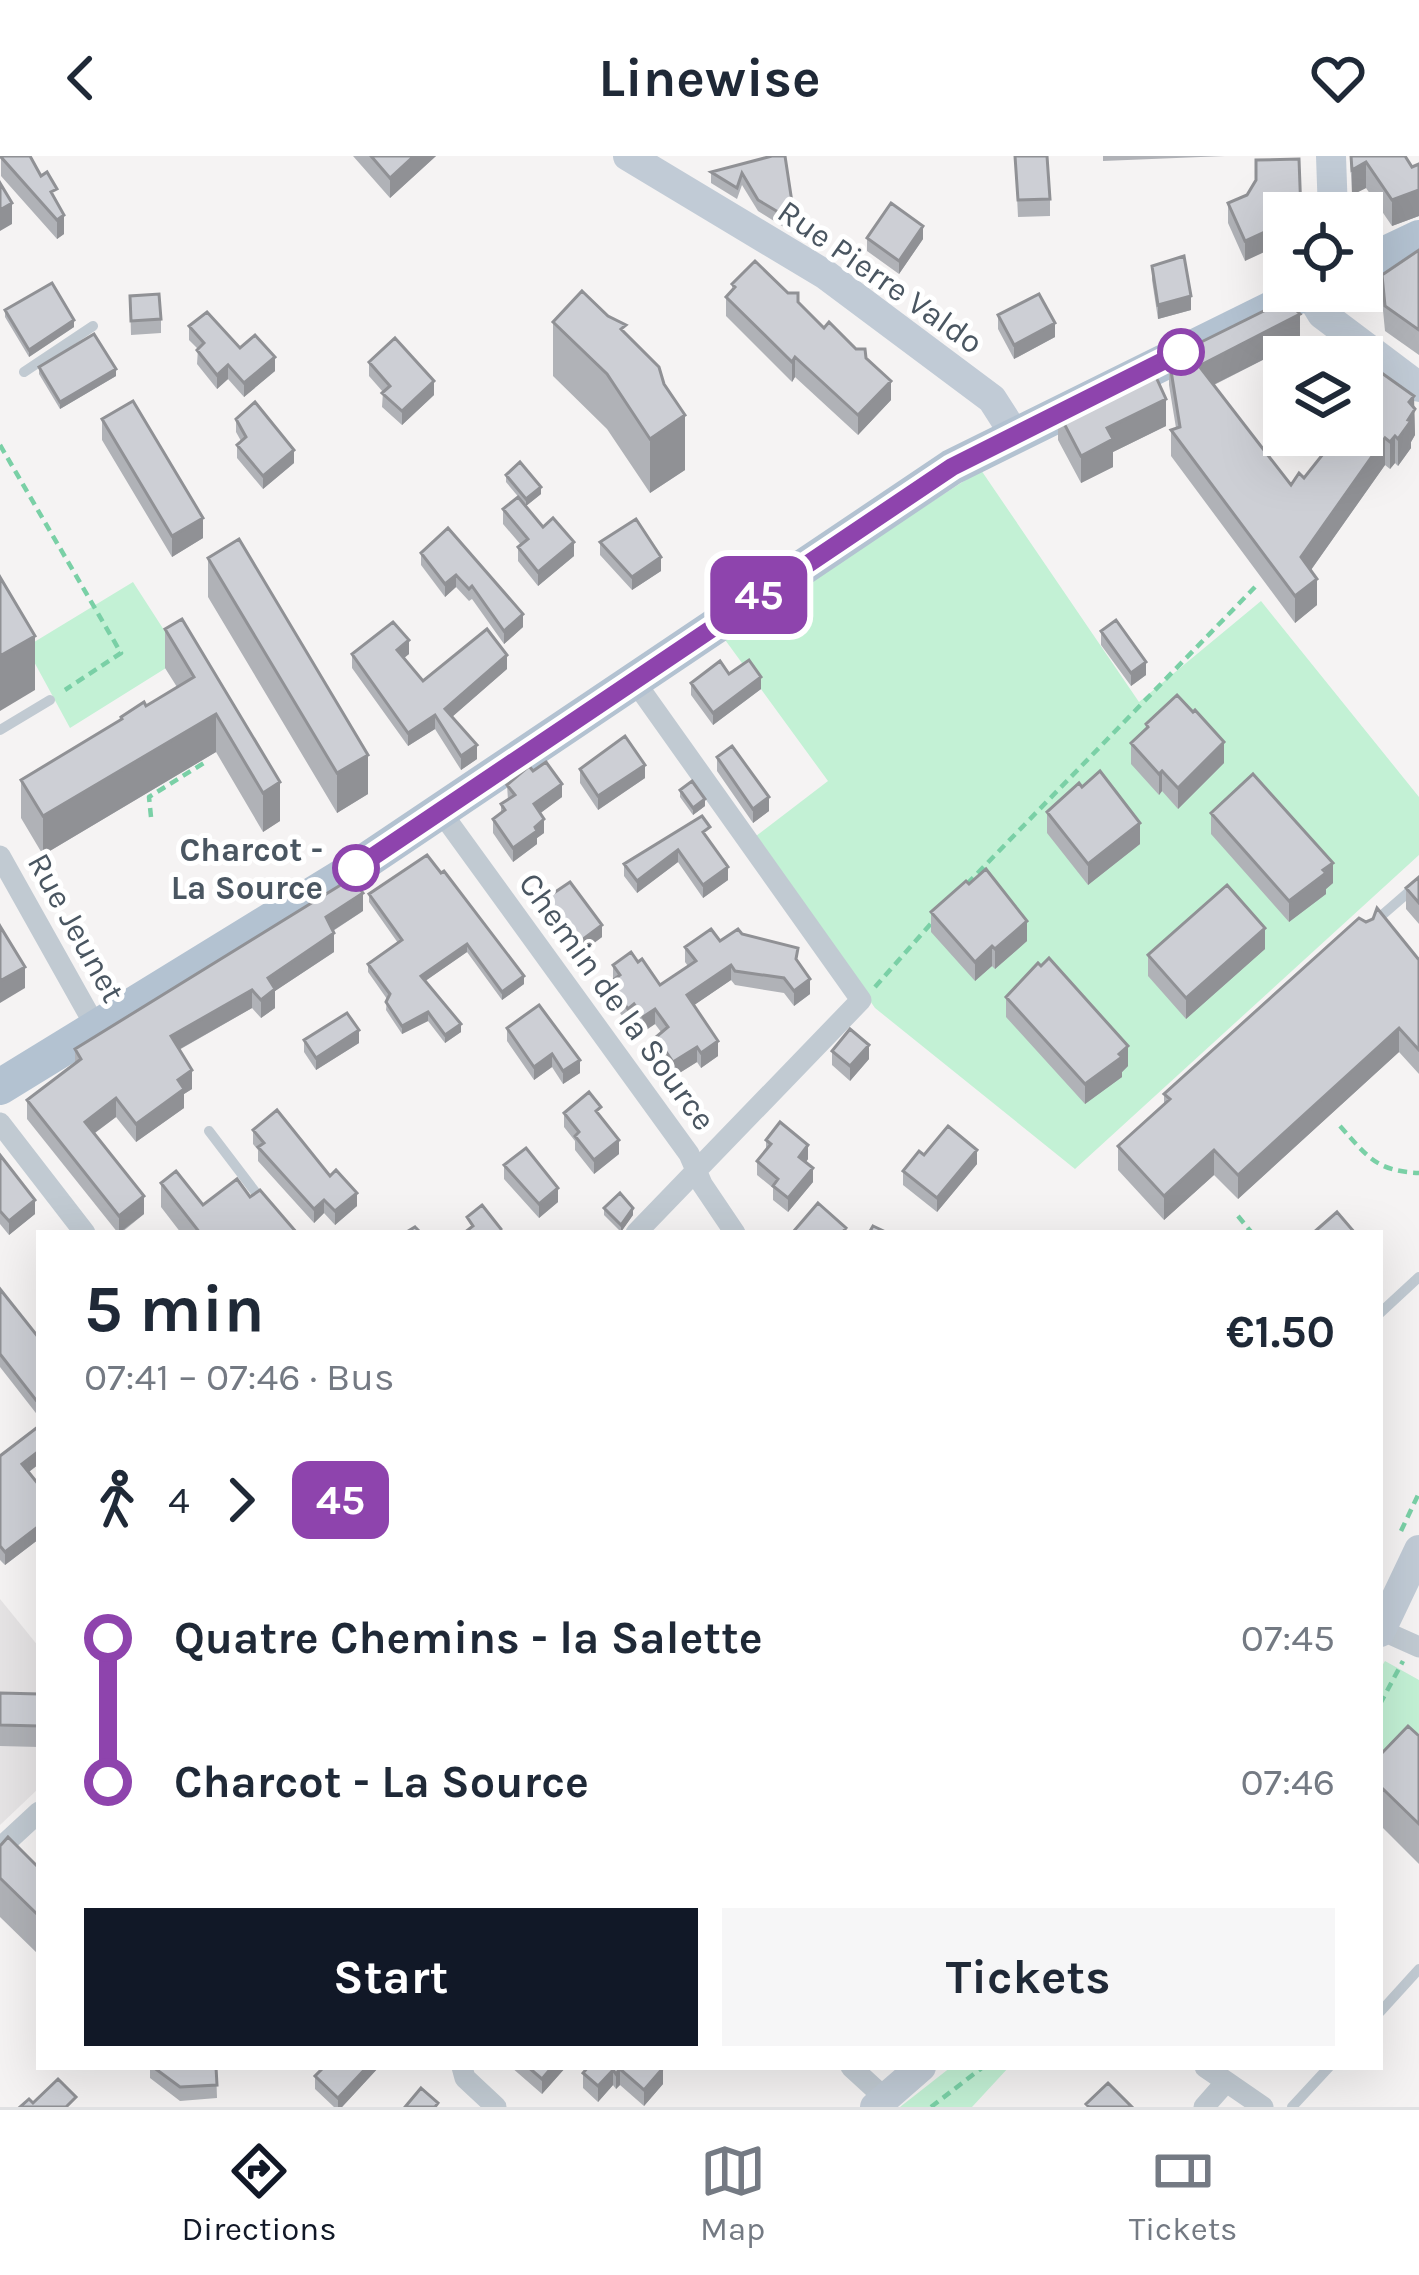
<!DOCTYPE html>
<html lang="en">
<head>
<meta charset="utf-8">
<style>
	:root { --surface:#fff; --page:#f6f6f7; --text:#1f2937; --muted:#747a83; --line:#e0e1e3; --accent:#111827 }
	body { margin:0; font-family:Karla,sans-serif; background:var(--page); color:var(--text); height:100vh; display:flex; flex-direction:column; font-size:45px; white-space:nowrap }
	* { box-sizing:border-box; margin:0 }
	p { font-size:39px; color:var(--muted) }
	.icon { flex:none; width:66px; height:66px; fill:none; stroke:currentColor; stroke-width:2; stroke-linecap:round; stroke-linejoin:round }
	.map { position:relative; flex:1; overflow:hidden }
	.sheet { position:absolute; left:36px; top:1074px; width:1347px; height:840px; display:flex; flex-direction:column; background:var(--surface); border-radius:0px; box-shadow:0 12px 48px #0002 }
	.sheet>* { flex:none }
	.badge { padding:0 24px; border-radius:18px; font-size:42px; line-height:78px }
	.fabs { position:absolute; left:1263px; top:36px; display:grid; gap:24px }
	.fabs a { display:grid; place-items:center; width:120px; height:120px; border-radius:0px; background:var(--surface); box-shadow:0 12px 48px #0002; font-size:60px }
	.map>.badge { position:absolute; translate:-50% -50%; box-shadow:0 0 0 6px #fff }
	.legs { display:flex; align-items:center; gap:18px; height:132px; padding:0 48px; font-size:39px }
	.legs p { margin-inline-start:auto }
	.overview { display:flex; align-items:center; justify-content:space-between; height:204px; padding:0 48px }
	h1 { font-size:66px; font-weight:700; line-height:90px }
	.primary-button { display:flex; gap:24px; margin-top:auto; padding:24px 48px }
	.primary-button a { flex:1; height:138px; border-radius:0px; background:var(--accent); color:#fff; font-size:48px; font-weight:700; line-height:138px; text-align:center }
	.primary-button a+a { background:var(--page); color:var(--text) }
	ul { padding:0 48px; list-style:none }
	li { display:flex; align-items:center; gap:42px; height:144px; font-size:45px }
	li i { display:grid; place-items:center; width:18px; height:100%; margin:0 15px; background:currentColor }
	li i::after { content:''; width:30px; height:30px; margin:-15px; border:9px solid; border-radius:50%; background:var(--surface) }
	li p { margin-inline-start:auto }
	li:first-child i { background:linear-gradient(#0000 50%,currentColor 0) }
	li:last-child i { background:linear-gradient(currentColor 50%,#0000 0) }
	header { display:flex; justify-content:space-between; align-items:center; height:156px; padding:0 48px; background:var(--surface); font-size:54px; font-weight:700 }
	.dock { display:flex; justify-content:space-around; align-items:center; height:168px; border-top:3px solid var(--line); background:var(--surface); font-size:33px; color:var(--muted) }
	.dock a { display:grid; justify-items:center; gap:6px }
	.dock .active { color:var(--accent) }
	.map>svg:first-child { display:block }
	.education { fill:#e6e4e5 }
	.green { fill:#c3f1d5 }
	.lines { fill:none; stroke-linecap:round; stroke-linejoin:round }
	.path { stroke:#7ad0a6; stroke-width:4.5; stroke-dasharray:9 6; stroke-linecap:butt }
	.lane { stroke:#c1cad2; stroke-width:10 }
	.street { stroke:#c1cad2; stroke-width:21 }
	.secondary { stroke:#c1cbd6; stroke-width:30 }
	.primary { stroke:#b3c2d1; stroke-width:36 }
	.wall { fill:#b0b2b7 }
	.shaded-wall { fill:#909195 }
	.building { fill:#cdcfd5; stroke:#909195; stroke-width:3 }
	.line-1-casing { stroke:#fff; stroke-width:27 }
	.line-1 { stroke:#8e44ad; stroke-width:18 }
	.stop-1-dot { fill:#fff; stroke:#8e44ad; stroke-width:6 }
	.labels { text-anchor:middle; stroke-width:10; stroke-linejoin:round; paint-order:stroke }
	.street-label { font-size:33px; fill:#4a5661; stroke:#fff }
	.stop-label { font-size:33px; font-weight:bold; fill:#4a5661; stroke:#fff; text-anchor:end }
</style>
</head>
<body>
<header><svg class="icon" aria-label="back" viewBox="0 0 24 24"><path d="M15 5l-7 7 7 7"/></svg>Linewise<svg class="icon" aria-label="heart" viewBox="0 0 24 24"><path d="M12 20l-8-8c-3-5 5-10 8-4 3-6 11-1 8 4z"/></svg></header>
<div class="map">
<svg width="1419" height="1951" viewBox="0 0 1419 1951">
	<rect width="100%" height="100%" fill="#f5f3f3"/>
	<path class="education" d="M0,1443L39,1491V1632L0,1669Z"/>
	<path class="green" d="M981,314L1139,546L1261,445L1419,641V699L1075,1013L875,852L756,680L828,625L723,481Z
		M133,426L182,502L70,572L26,491Z
		M1385,1505L1419,1524V1577L1380,1620V1513Z
		M951,1911H1009L972,1951H900Z"/>
	<g class="lines">
		<path class="path" d="M0,289L121,497L65,534
			M151,661L149,641L207,605
			M967,728L1255,431
			M875,831L935,763
			M1340,970C1368,1001 1376,1015 1419,1017
			M1238,1060L1252,1077
			M1401,1375L1419,1337
			M39,1396V1397
			M1380,1548L1403,1505
			M931,1951L983,1911"/>
		<path class="lane" d="M24,216L93,170
			M0,574L50,544
			M1373,767L1419,727
			M209,975L263,1046
			M1380,1157L1419,1121
			M1380,1856L1419,1813
			M1292,1951L1329,1911"/>
		<path class="street" d="M633,523L861,844L636,1077
			M441,656L689,998L702,1028L735,1077
			M0,700L97,873
			M0,967L85,1077
			M1381,1474L1419,1491
			M0,1692L39,1656
			M462,1911L465,1922L496,1951
			M851,1911L886,1943
			M1205,1911L1263,1951
			M1204,1951L1226,1926"/>
		<path class="secondary" d="M628,0L826,119L992,243L1015,279
			M1331,0L1333,57
			M1308,135L1322,158L1419,231
			M1380,1476L1419,1394
			M875,1951L921,1911"/>
		<path class="primary" d="M1362,109L1419,82
			M0,931L345,719L952,311L1308,135"/>
	</g>
	<path class="wall" d="M353,0H436L390,42Z
		M772,0L795,66V78L758,55L742,29L737,43L711,27V16Z
		M1015,0L1050,43V60L1018,61Z
		M1103,0H1225L1103,5Z
		M1350,0H1405L1412,11L1419,8V60L1392,70L1366,32L1352,39Z
		M1,1L41,20L57,46L64,78L57,83L1,20Z
		M1299,3L1245,105L1228,67V47L1247,39Z
		M867,82L923,83L899,118L867,95Z
		M1419,94V199L1385,175L1382,144V119Z
		M1152,110L1191,154L1158,163L1152,124Z
		M732,128L788,137L824,172L866,202L891,244L858,279L795,221L792,226L726,160V141L732,135Z
		M130,140L161,163V177L131,179Z
		M5,154L74,171L29,201L5,161Z
		M998,159L1055,181L1014,203L998,173Z
		M553,166L626,178L685,314L650,337L607,273L553,220Z
		M189,170L240,192L275,215L244,241L228,223L217,233L197,208L198,193L189,184Z
		M1300,185L1214,229L1291,329L1304,322L1321,301L1315,296V279H1362L1414,251L1415,279L1411,286V292L1398,310L1395,307L1390,313L1385,309L1311,414L1317,449L1295,467L1171,300V274L1176,272L1169,229V202Z
		M369,206L434,239L402,269L382,251L383,236L369,220Z
		M39,211L116,220L60,253L39,218Z
		M1058,256L1166,270L1113,296V311L1081,327L1058,284Z
		M102,263L203,382L172,401L102,284Z
		M236,263L294,307L263,333L237,302V289L241,285L236,276Z
		M506,319L541,338L526,350L506,326Z
		M503,353L543,371L574,400L538,430L518,405V391L521,389L503,368Z
		M448,372L523,471L504,488L472,443L469,445L456,431L445,441L421,409V397Z
		M600,386L661,415L632,434L600,399Z
		M208,402L368,638L337,657L208,441Z
		M165,473L280,665L263,676L216,596L43,699L21,662V624L121,564V561L146,550L177,531L165,512Z
		M1101,475L1146,519L1131,530L1101,489Z
		M352,498H409L403,502L423,525L507,513L452,561L477,603L461,614L435,573L408,590L352,512Z
		M729,518L761,533L713,569L691,539V527Z
		M1146,568L1224,607L1178,653L1162,635L1159,639L1131,608V587L1146,573Z
		M717,601L769,655L753,667L717,615Z
		M580,613L645,622L598,654L580,627Z
		M507,629L562,641L540,657L544,677L537,682V688L513,706L493,677V663L501,657V648L508,644Z
		M680,634L705,650L693,659L680,641Z
		M1047,656L1140,688L1088,729L1047,677Z
		M1211,657L1333,727L1326,733V738L1289,766L1211,678Z
		M710,683L708,684L728,724L703,742L678,706L637,737L624,720V708Z
		M427,699L524,828L502,844L467,796L425,825L461,876L445,887L428,865L402,878L386,854L387,843L368,816V808L398,787L369,746V738Z
		M1419,721V768L1406,753V732Z
		M542,745L602,781L574,802L542,757Z
		M363,755L333,775L334,796L275,835V852L261,862L252,852L179,894L192,933L184,938V952L136,986L116,961L95,977L144,1058L121,1077H118L27,963V944L75,908V893Z
		M931,756L1027,785L995,813L992,810L975,825L931,776Z
		M742,778L798,806L810,838L794,850L784,837L735,829L731,824L694,849L718,900L701,912L697,906L673,921L656,896V881L661,876L655,868L643,876L634,863L628,868L609,842V827L613,824V809L638,806L660,829L688,810L685,806V791L720,785Z
		M1265,793L1186,863L1148,820V799Z
		M1419,804V918L1399,896L1238,1043L1214,1019L1164,1064L1118,1014V990L1164,949V938Z
		M1006,841L1128,910L1122,916V921L1085,948L1006,861Z
		M507,872L580,917L563,928L552,911L534,924L507,885Z
		M304,884L359,887L316,914L304,896Z
		M832,895L869,903L850,925L832,909Z
		M564,957L601,962L619,998L594,1018L575,994V985L564,971Z
		M253,974L330,1020L357,1050L335,1069L324,1057L314,1067L258,1005V994L253,988Z
		M766,984L808,1003L806,1006L813,1026L788,1056L773,1044V1032L757,1019V1005L766,995Z
		M0,999L35,1058L9,1079L0,1068Z
		M924,999L977,1008L937,1056L903,1029V1015Z
		M504,1009L558,1046L539,1062L504,1023Z
		M161,1027L203,1049L250,1041L297,1077H181L161,1051Z
		M604,1052L633,1059L621,1076L604,1059Z
		M0,1133L39,1182V1261L0,1211Z
		M39,1270V1308L29,1316L39,1329V1383L5,1409L0,1404V1300Z
		M0,1537L39,1538V1591L0,1590Z
		M1419,1580V1708L1383,1672L1380,1599Z
		M0,1690L39,1712V1799L0,1761Z
		M150,1911H216L217,1942L180,1945L150,1922Z
		M324,1911H379L342,1951H334L315,1933V1920Z
		M511,1911H566L542,1938Z
		M662,1911L663,1928L644,1950L620,1929L616,1933L613,1929L598,1946L583,1932V1917Z"/>
	<path class="shaded-wall" d="M414,0H436L390,42V22Z
		M1366,6V32L1352,39V14Z
		M1419,34V60L1392,70V44Z
		M12,47V68L0,75V54Z
		M64,59V78L57,83V64Z
		M1284,67V87L1245,105V85Z
		M923,70V83L899,118V105Z
		M1191,140V154L1158,163V149Z
		M1300,158V185L1199,236V210Z
		M74,164V171L29,201V194Z
		M1055,167V181L1014,203V189Z
		M275,201V215L244,241V227Z
		M795,201V221L792,226V206Z
		M228,209V223L217,233V219Z
		M116,213V220L60,253V246Z
		M434,225V239L402,269V255Z
		M891,225V244L858,279V259Z
		M1414,240L1415,279L1411,286V292L1398,310V283L1409,246Z
		M1166,243V270L1113,296V311L1081,327V300L1107,272Z
		M685,259V314L650,337V283Z
		M1395,280V307L1390,313V286Z
		M1385,282V309L1301,428V401Z
		M294,294V307L263,333V320Z
		M541,331V338L526,350V343Z
		M203,362V382L172,401V380Z
		M574,386V400L538,430V416Z
		M661,401V415L632,434V421Z
		M456,419V431L445,441V428Z
		M1317,423V449L1295,467V440Z
		M523,458V471L504,488V475Z
		M35,480V534L0,555V500Z
		M409,484V498L397,508V494Z
		M507,499V513L445,567V553Z
		M1146,506V519L1131,530V517Z
		M761,521V533L713,569V557Z
		M216,558V596L43,699V660Z
		M435,559V573L408,590V577Z
		M1224,586V607L1178,653V632Z
		M477,589V603L461,614V600Z
		M368,599V638L337,657V617Z
		M645,609V622L598,654V640Z
		M1162,615V635L1159,639V618Z
		M280,626V665L263,676V637Z
		M562,628V641L534,662V648Z
		M769,641V655L753,667V653Z
		M705,643V650L693,659V652Z
		M544,663V677L537,682V688L513,706V692Z
		M1140,667V688L1088,729V708Z
		M678,694V706L637,737V725Z
		M1333,707V727L1326,733V738L1289,766V745Z
		M728,711V724L703,742V729Z
		M363,737V755L326,779V761Z
		M1027,765V785L995,813V793Z
		M602,769V781L574,802V790Z
		M1265,772V793L1186,863V842Z
		M334,777V796L275,835V852L261,862V844L268,822Z
		M467,788V796L421,828V820Z
		M992,790V810L975,825V806Z
		M731,809V824L687,854V839Z
		M25,811V832L0,847V825Z
		M524,820V828L502,844V836Z
		M810,823V838L794,850V835Z
		M252,834V852L171,898V880Z
		M634,848V863L628,868V853Z
		M655,853V868L643,876V861Z
		M428,856V865L402,878V870Z
		M461,868V876L445,887V879Z
		M1399,872V896L1238,1043V1019Z
		M359,874V887L316,914V902Z
		M718,885V900L701,912V897Z
		M869,889V903L850,925V910Z
		M1128,890V910L1122,916V921L1085,948V928Z
		M697,891V906L673,921V906Z
		M552,898V911L534,924V911Z
		M580,904V917L563,928V915Z
		M192,914V933L184,938V952L136,986V968L178,924Z
		M116,942V961L85,984V966Z
		M619,984V998L594,1018V1004Z
		M808,989V1003L799,1015V1001Z
		M977,994V1008L937,1056V1042Z
		M1214,994V1019L1164,1064V1040Z
		M813,1012V1026L788,1056V1042Z
		M558,1032V1046L539,1062V1048Z
		M357,1037V1050L335,1069V1055Z
		M144,1040V1058L119,1077V1060Z
		M35,1044V1058L9,1079V1065Z
		M324,1044V1057L314,1067V1053Z
		M633,1052V1059L621,1076V1069Z
		M1382,1109V1129L1380,1131V1111Z
		M39,1295V1308L22,1321V1308Z
		M39,1370V1383L5,1409V1396Z
		M1383,1633V1672L1380,1675V1636Z
		M367,1911H379L342,1951H338V1942Z
		M552,1911H566L542,1938V1923Z
		M663,1912V1928L644,1950V1934Z
		M620,1913V1929L616,1933V1918Z
		M613,1914V1929L598,1946V1930Z"/>
	<path class="building" d="M2,0H30L41,20L47,16L57,33L51,36L64,59L57,64L1,1Z
		M371,0H414L390,22Z
		M772,0H785L795,66L758,44L742,17L737,32L711,16Z
		M1015,0H1047L1050,43L1018,44Z
		M1351,0H1405L1412,11L1419,8V34L1392,44L1366,6L1352,14Z
		M1299,3L1301,57H1284V67L1245,85L1228,47L1247,39L1256,24V4Z
		M0,27L12,47L0,54Z
		M891,47L923,70L899,105L867,82Z
		M1419,94V174L1385,150L1382,119Z
		M1184,100L1191,140L1158,149L1152,110Z
		M755,105L788,137H798V146L824,172L829,166L856,193H865L866,202L891,225L858,259L795,201L792,206L726,141L735,131L732,128Z
		M52,127L74,164L29,194L5,154Z
		M582,135L608,160L626,169L621,173L659,211L664,228L685,259L650,283L607,218L553,166Z
		M159,138L161,163L131,165L130,140Z
		M1039,138L1055,167L1014,189L998,159Z
		M1286,144L1300,158L1199,210L1291,329L1299,317L1304,322L1335,283L1328,279H1362V203L1414,240L1409,246L1415,253L1408,264L1411,265L1398,283L1395,280L1390,286L1385,282L1301,401L1317,423L1295,440L1171,274L1180,271L1169,202Z
		M207,156L240,192L255,179L275,201L244,227L228,209L217,219L197,194L204,187L189,170Z
		M94,178L116,213L60,246L39,211Z
		M395,182L434,225L402,255L382,237L390,230L369,206Z
		M1151,210L1166,243L1107,272L1113,283L1081,300L1058,256Z
		M133,245L203,362L172,380L102,263Z
		M255,246L294,294L263,320L237,289L246,281L236,263Z
		M520,306L541,331L526,343L506,319Z
		M518,341L543,371L553,362L574,386L538,416L518,391L528,383L503,353Z
		M636,363L661,401L632,421L600,386Z
		M448,372L523,458L504,475L472,430L469,433L456,419L445,428L421,397Z
		M239,383L368,599L337,617L208,402Z
		M0,421L35,480L0,500Z
		M182,463L280,626L263,637L216,558L43,660L21,624L122,563L121,561L144,546L146,550L194,521L165,473Z
		M1116,464L1146,506L1131,517L1101,475Z
		M393,466L409,484L397,494L423,525L487,473L507,499L445,553L477,589L461,600L435,559L408,577L352,498Z
		M749,504L761,521L713,557L691,527L720,505L729,518Z
		M1177,539L1193,556L1195,554L1224,586L1178,632L1162,615L1159,618L1131,587L1148,571L1146,568Z
		M625,580L645,609L598,640L580,613Z
		M732,590L769,641L753,653L717,601Z
		M546,606L562,628L534,648L544,663L535,671L537,675L513,692L493,663L505,654L501,648L515,639L507,629L529,610L533,615Z
		M1100,615L1140,667L1088,708L1047,656L1079,627L1082,631Z
		M1253,618L1333,707L1323,714L1326,717L1289,745L1211,657Z
		M692,625L705,643L693,652L680,634Z
		M702,660L710,671L703,676L728,711L703,729L678,694L637,725L624,708Z
		M427,699L441,717L444,715L524,820L502,836L467,788L421,820L461,868L445,879L428,856L402,870L386,846L390,838L368,808L402,784L369,738Z
		M986,713L1027,765L995,793L992,790L975,806L931,756L966,725L969,728Z
		M1419,721V747L1406,732Z
		M352,722L363,737L326,761L334,777L268,822L275,833L261,844L252,834L171,880L192,914L178,924L184,933L136,968L116,942L85,966L144,1040L119,1060L27,944L81,903L75,893Z
		M570,726L602,769L574,790L542,745Z
		M1227,729L1265,772L1186,842L1148,799Z
		M1377,752L1419,804V894L1399,872L1238,1019L1214,994L1164,1040L1118,990L1170,943L1164,938L1359,762L1366,766L1373,763Z
		M0,770L25,811L0,825Z
		M711,773L720,785L738,773L742,778L798,792L796,803L810,823L794,835L784,822L735,815L731,809L687,839L718,885L701,897L697,891L673,906L656,881L668,871L655,853L643,861L634,848L628,853L609,827L620,819L613,809L631,796L638,806L642,803L660,829L696,805L685,791Z
		M1049,802L1128,890L1119,898L1122,901L1085,928L1006,841L1038,807L1041,810Z
		M539,849L580,904L563,915L552,898L534,911L507,872Z
		M347,857L359,874L316,902L304,884Z
		M850,873L869,889L850,910L832,895Z
		M589,936L601,951L596,955L619,984L594,1004L575,980L579,976L564,957Z
		M277,954L330,1020L336,1014L357,1037L335,1055L324,1044L314,1053L258,991L264,987L253,974Z
		M780,966L808,989L799,1001L813,1012L788,1042L773,1030L778,1023L757,1005L771,988L766,984Z
		M948,970L977,994L937,1042L903,1015L919,995L924,999Z
		M526,992L558,1032L539,1048L504,1009Z
		M0,999L35,1044L9,1065L0,1055Z
		M176,1015L203,1049L237,1023L250,1041L260,1034L297,1077H200L161,1027Z
		M620,1037L633,1052L621,1069L604,1052Z
		M818,1047L846,1072L842,1077L793,1076Z
		M482,1049L501,1073L498,1077H464L473,1070L467,1061Z
		M1337,1056L1355,1077H1313Z
		M873,1070L888,1077H869Z
		M415,1071L421,1077H405Z
		M0,1133L39,1182V1248L0,1198Z
		M39,1270V1295L22,1308L39,1329V1370L5,1396L0,1390V1300Z
		M0,1537L39,1538V1570L0,1569Z
		M1408,1570L1419,1580V1668L1383,1633L1380,1636V1599Z
		M8,1681L39,1712V1760L0,1722V1690Z
		M153,1911H216L217,1929L180,1931Z
		M324,1911H367L338,1942L315,1920Z
		M528,1911H552L542,1923Z
		M588,1911H662L663,1912L644,1934L620,1913L616,1918L613,1914L598,1930L583,1917Z
		M58,1923L76,1941L66,1951H20L29,1943L33,1947Z
		M1108,1927L1132,1951H1089L1086,1948Z
		M421,1932L438,1947L435,1951H405Z"/>
	<g class="lines">
		<defs>
			<path id="line-1" d="M356,712L952,311L1181,196"/>
		</defs>
		<use href="#line-1" class="line-1-casing"/>
		<use href="#line-1" class="line-1"/>
	</g>
	<g class="stop-1-dot">
		<circle cx="1181" cy="196" r="21"/>
		<circle cx="356" cy="712" r="21"/>
	</g>
	<g class="labels">
		<g class="street-label">
			<text transform="translate(881 120) rotate(35)" y="12">Rue Pierre Valdo</text>
			<text transform="translate(77 771) rotate(61)" y="12">Rue Jeunet</text>
			<text transform="translate(618 845) rotate(54)" y="12">Chemin de la Source</text>
		</g>
		<g class="stop-label">
			<text x="323" y="705">Charcot -<tspan x="323" dy="38">La Source</tspan></text>
		</g>
	</g>
</svg>
<div class="fabs">
<a><svg class="icon" aria-label="locate" viewBox="0 0 24 24"><circle cx="12" cy="12" r="6"/><path d="M12 2v4M12 18v4M2 12h4M18 12h4"/></svg></a>
<a><svg class="icon" aria-label="layers" viewBox="0 0 24 24"><path d="M12 4l9 5-9 5-9-5zM3 14l9 5 9-5"/></svg></a>
</div>
<b class="badge" style="left:759px;top:439px;background:#8e44ad;color:#fff">45</b>
<section class="sheet">
<div class="overview"><div><h1>5 min</h1><p>07:41 – 07:46 · Bus</p></div><b>€1.50</b></div>
<div class="legs"><svg class="icon" aria-label="walk" viewBox="0 0 24 24"><circle cx="13" cy="4" r="2"/><path d="M13 8l-2 6 4 7M11 14l-3 7M7 12l3-4h3l4 4"/></svg>4<svg class="icon" aria-label="forward" viewBox="0 0 24 24"><path d="M9 5l7 7-7 7"/></svg><b class="badge" style="background:#8e44ad;color:#fff">45</b></div>
<ul>
<li><i style="color:#8e44ad"></i><b>Quatre Chemins - la Salette</b><p>07:45</p></li>
<li><i style="color:#8e44ad"></i><b>Charcot - La Source</b><p>07:46</p></li>
</ul>
<div class="primary-button"><a>Start</a><a>Tickets</a></div>
</section>
</div>
<nav class="dock">
<a class="active"><svg class="icon" aria-label="directions" viewBox="0 0 24 24"><path d="M12 3l9 9-9 9-9-9zM9 14v-3h6M13 9l2 2-2 2"/></svg>Directions</a>
<a><svg class="icon" aria-label="map" viewBox="0 0 24 24"><path d="M3 6l6-2 6 2 6-2v14l-6 2-6-2-6 2zM9 4v14M15 6v14"/></svg>Map</a>
<a><svg class="icon" aria-label="tickets" viewBox="0 0 24 24"><path d="M3 7h18v10H3zM15 7v10"/></svg>Tickets</a>
</nav>
</body>
</html>
